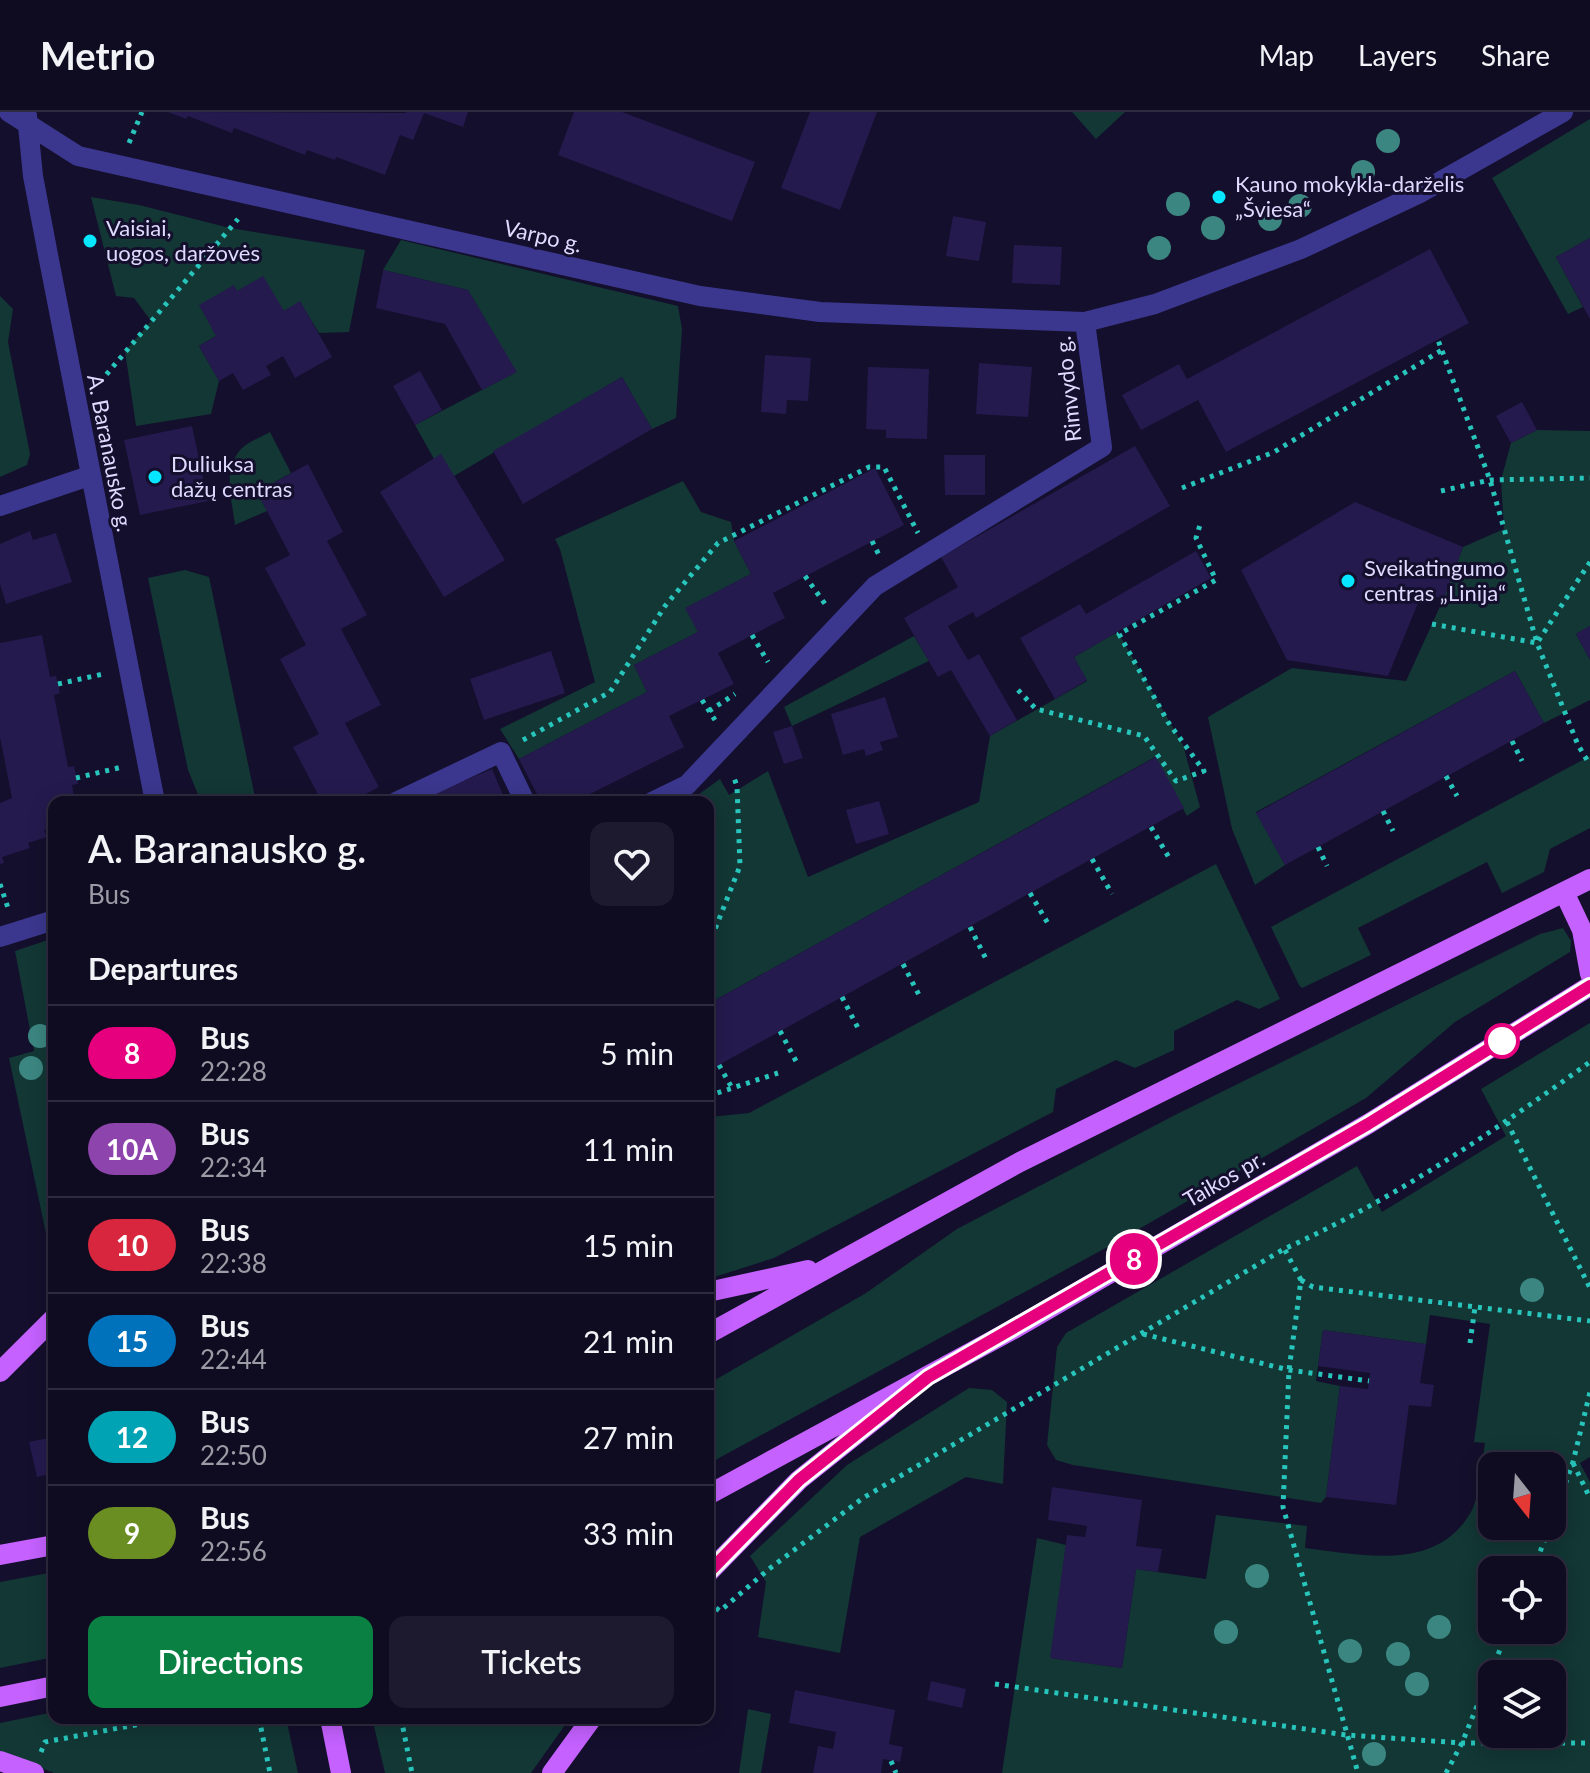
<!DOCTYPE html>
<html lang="en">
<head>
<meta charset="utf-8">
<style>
	:root { --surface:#0f0b21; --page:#1d192e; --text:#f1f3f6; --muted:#9b9ba5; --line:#2f2b3f; --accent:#0b8043 }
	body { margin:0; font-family:Lato,sans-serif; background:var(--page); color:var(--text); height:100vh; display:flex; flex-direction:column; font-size:30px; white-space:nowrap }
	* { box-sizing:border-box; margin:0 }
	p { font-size:26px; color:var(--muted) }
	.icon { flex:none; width:44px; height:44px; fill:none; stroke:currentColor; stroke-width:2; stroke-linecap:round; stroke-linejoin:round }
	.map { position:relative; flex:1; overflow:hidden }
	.panel { position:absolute; left:48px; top:684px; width:666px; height:928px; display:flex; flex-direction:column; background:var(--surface); border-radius:16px; box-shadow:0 4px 20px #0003,0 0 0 2px var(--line) }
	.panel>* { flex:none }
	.badge { padding:0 16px; border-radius:26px; font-size:28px; line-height:52px }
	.needle { width:52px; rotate:163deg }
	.controls { position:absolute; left:1478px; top:1340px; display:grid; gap:16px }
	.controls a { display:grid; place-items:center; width:88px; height:88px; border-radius:16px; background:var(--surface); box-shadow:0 4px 20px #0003,0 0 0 2px var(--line); font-size:40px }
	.map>.badge { position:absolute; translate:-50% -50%; box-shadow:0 0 0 4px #fff }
	h2 { padding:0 40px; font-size:30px; line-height:72px }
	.round { display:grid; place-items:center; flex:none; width:84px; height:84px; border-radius:16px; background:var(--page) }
	.headline { display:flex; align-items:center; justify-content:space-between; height:136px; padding:0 40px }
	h1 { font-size:38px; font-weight:600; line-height:60px }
	.cta { display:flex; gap:16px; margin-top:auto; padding:16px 40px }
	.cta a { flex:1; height:92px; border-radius:16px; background:var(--accent); color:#fff; font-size:32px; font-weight:600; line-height:92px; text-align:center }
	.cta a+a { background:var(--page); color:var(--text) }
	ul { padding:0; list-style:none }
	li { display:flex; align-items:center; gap:24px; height:96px; padding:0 40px; border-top:2px solid var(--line) }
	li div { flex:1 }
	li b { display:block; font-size:30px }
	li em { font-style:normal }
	li .badge { min-width:88px; font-weight:700; text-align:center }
	header { display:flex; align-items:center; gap:48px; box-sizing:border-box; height:112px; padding:0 40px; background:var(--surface); border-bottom:2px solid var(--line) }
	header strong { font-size:38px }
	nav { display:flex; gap:44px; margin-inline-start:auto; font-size:28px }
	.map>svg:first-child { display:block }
	.green { fill:#123735; fill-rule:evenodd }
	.building { fill:#251a4e }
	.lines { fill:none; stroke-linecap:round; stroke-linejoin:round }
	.path { stroke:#28c5bc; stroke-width:5; stroke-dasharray:4 6; stroke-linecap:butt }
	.minor { stroke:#3b378e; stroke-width:20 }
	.major { stroke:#c461ff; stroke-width:20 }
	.tree { fill:#3c8681 }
	.line-casing { stroke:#fff; stroke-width:18 }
	.line { stroke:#e6007e; stroke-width:12 }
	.poi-dot { fill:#06e6ff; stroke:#140f2c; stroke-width:3 }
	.stop-dot { fill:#fff; stroke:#e6007e; stroke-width:4 }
	.labels { text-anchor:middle; stroke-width:6; stroke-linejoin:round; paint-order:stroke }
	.poi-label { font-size:22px; fill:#dfdaff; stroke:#140f2c; text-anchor:start }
	.street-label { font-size:22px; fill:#dfdaff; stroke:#140f2c }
</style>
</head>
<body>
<header>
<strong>Metrio</strong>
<nav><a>Map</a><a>Layers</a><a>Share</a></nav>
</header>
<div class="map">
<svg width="1590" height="1661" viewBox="0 0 1590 1661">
	<rect width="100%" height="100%" fill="#140f2c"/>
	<path class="green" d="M1072,0H1125L1096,27Z
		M1590,7V126L1556,145L1583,195L1568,202L1492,66Z
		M91,85L139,93L230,116L365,138L349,220L319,221L300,190L284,199L237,179L234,174L216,224L199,234L219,269L211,302L136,314L125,239L151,209L134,186L116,184Z
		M401,128L678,194L682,217L676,306L652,317L622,265L454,364L434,347L415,313L516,260L468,178L383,158Z
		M0,184L13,197L8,230L30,342L27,353L0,365Z
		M1537,318L1590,319V514L1576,522L1590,548V588L1544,611L1515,559L1256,700L1285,753L1255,773L1232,717L1208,605L1292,556L1406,569L1443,488L1463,435L1504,417L1501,368L1511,331Z
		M270,320L291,361L257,380L267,399L235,413C232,388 222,358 241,337C248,330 261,325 270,320Z
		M683,369L701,400L731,410L734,429L751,462L686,496L698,520L634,553L647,580L519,647L500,617L595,570L560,437L555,427Z
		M185,458L209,465L256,690H201L188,658L148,466Z
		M1114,522H1119L1183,633L1200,695L1187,704L1155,645L708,892V690H688L720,667L729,683L768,659L808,765L979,690L990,624L1087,569L1074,545Z
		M914,524L929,549L792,614L784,595Z
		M1590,644V716L1550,737L1544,760L1502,781L1487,750L1358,816L1371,843L1302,876L1299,873L1271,815Z
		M1216,752L1280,887L1259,897L1237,888L1174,919V938L1135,956L1116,948L1056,977L1053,1000L774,1146L708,1167V992L710,1005L749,1001Z
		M1563,816L1571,829L1570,840L1455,910L1366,986L1113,1132L708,1352V1272L866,1181L957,1117L1175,1003L1540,822Z
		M54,826V1124L47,1126L9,946L34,939L15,839Z
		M1590,911V1345L1580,1351L1590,1370V1661H1002L1037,1426L1066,1433L1051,1546L1122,1556L1136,1457L1206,1467L1216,1403L1307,1414L1305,1436C1363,1443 1438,1461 1472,1398C1480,1382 1482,1350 1485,1331L1474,1330L1490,1212L1430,1203L1426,1232L1323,1218L1316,1269L1340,1274L1326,1385L1321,1391L1073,1353L1056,1348L1047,1333L1057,1235L1066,1221L1357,1054L1382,1100L1506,1024L1481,977ZM1492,1354H1552V1414H1492ZM1492,1458H1552V1518H1492ZM1492,1562H1552V1622H1492Z
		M969,1276L992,1278L1007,1290L1003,1372L966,1365L860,1425L840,1541L758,1525L766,1470L750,1444L847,1353Z
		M54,1460V1545L0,1556V1470Z
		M748,1597L771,1602L761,1661H739Z
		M54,1600V1606H286L298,1661H54L0,1639V1611Z
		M372,1606H570L531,1661H385Z"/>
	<path class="building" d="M168,0L406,1V0H468L463,15L424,1L413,28L400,23L385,63L336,45L335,48L307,38L305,43L234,16L232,21L188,4L186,7Z
		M574,0H622L755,50L732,109L558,43Z
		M810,0H877L840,98L781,76Z
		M953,104L986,110L979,149L946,144Z
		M1590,126V207L1556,145Z
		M1014,133L1062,135L1060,173L1012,171Z
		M1430,137L1469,211L1226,340L1198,288L1141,318L1122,283L1179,252L1187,267Z
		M383,158L468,178L517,260L482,278L445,212L376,196Z
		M263,164L284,199L300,189L332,245L295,266L283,244L266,254L271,263L243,278L233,261L219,269L199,234L216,224L199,193L234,173L237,179Z
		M765,243L811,246L808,289L787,288L786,302L761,300Z
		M979,251L1032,255L1028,305L976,302Z
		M868,255L929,257L927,327L886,326V318L866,317Z
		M420,259L442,298L415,313L393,274Z
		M622,265L652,317L523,392L493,339Z
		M1522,290L1537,318L1511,331L1496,304Z
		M192,314L208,389L140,403L124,328Z
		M1135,334L1170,394L976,506L973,500L948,514L968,548L979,542L1017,608L990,624L951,558L938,565L904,506L958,475L941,445Z
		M441,342L505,448L444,485L380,380Z
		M944,343H985V383H945Z
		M308,352L343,420L327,429L367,503L341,517L381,593L345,611L379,675L351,690H322L293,635L319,622L280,547L306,533L265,456L290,443L257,380Z
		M875,356L904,413L773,481L785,506L718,541L734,572L669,604L684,635L574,690H541L519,647L647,580L634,553L698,520L685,496L751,462L734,429Z
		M1355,390L1463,435L1443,488L1423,479L1388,564L1287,548L1241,458Z
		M30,419L33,428L56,421L72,470L6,492L0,472V432Z
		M1196,439L1211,466L1074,545L1087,568L1055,587L1020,526L1080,492L1086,502Z
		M1590,514V548L1576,522Z
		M42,523L50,565L56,564L60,581L54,583L68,655L74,654L78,672L72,673L75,690H54V715L44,718L47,725L28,731L30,736L2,745L4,751L0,752V691L12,686L0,625V531Z
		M551,539L565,581L484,608L470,567Z
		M1515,559L1544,611L1285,753L1256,701Z
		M885,585L898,625L880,630L883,638L866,644L864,637L843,643L831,602Z
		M792,614L803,646L784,652L773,620Z
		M1156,645L1184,696L708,959V892Z
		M492,657L506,690H439L435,681Z
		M879,689L889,722L856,732L846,698Z
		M1323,1218L1426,1232L1420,1271L1434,1273L1431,1295L1409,1293L1396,1393L1326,1385L1340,1274L1368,1277L1370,1261L1318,1254Z
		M54,1325V1361L37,1365L29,1330Z
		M1052,1375L1142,1388L1136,1434L1162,1437L1158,1460L1136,1457L1122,1556L1050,1546L1067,1423L1085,1425L1087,1414L1048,1408Z
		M931,1569L966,1577L962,1596L927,1588Z
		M795,1578L895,1598L889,1632L903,1635L900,1650L883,1647L881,1661H813L818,1634L833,1637L836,1620L789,1611Z"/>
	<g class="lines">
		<path class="path" d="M129,31L142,0
			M100,270L238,107
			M1182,376L1274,340L1442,238
			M1441,379L1490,368L1590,366
			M872,429L879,443
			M1590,450L1537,531L1578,633L1590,653
			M805,464L825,492
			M1432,512L1537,531L1490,368L1438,228
			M752,523L768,550
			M58,572L103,562
			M1018,578L1036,597L1144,624L1176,669L1204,659L1168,610L1119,522L1216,468L1196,426L1200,413
			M702,588L715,608
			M709,599L735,582
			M523,628L610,580L665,494L718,431L869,355H884L918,421
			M1512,629L1522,649
			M1446,664L1457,684
			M76,666L122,655
			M586,684L590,690
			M1383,699L1393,719
			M1151,715L1171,749
			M1318,735L1327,754
			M1092,747L1112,782
			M0,772L8,796
			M1030,781L1050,815
			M970,815L987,849
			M708,835L740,754L737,674L733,663
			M903,852L920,885
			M842,885L859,918
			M780,919L797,951
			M719,953L732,976
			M708,984L778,961
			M1507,1010L1590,1176
			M1285,1138L1301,1168L1289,1258L1283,1395L1358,1661
			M1301,1168L1313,1175L1590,1209
			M1143,1222L1289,1258L1369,1269
			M1470,1231L1475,1195
			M1573,1351L1590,1386
			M1552,1409L1573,1350L1590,1280
			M1533,1458L1550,1414
			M708,1490L720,1499L769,1457L863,1386L1284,1137C1393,1088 1493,1020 1590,950
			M995,1572L1346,1623L1462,1631H1590
			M259,1606L270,1661
			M401,1606L412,1661
			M41,1640L45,1630L172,1606
			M891,1649L896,1661
			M1446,1661L1462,1631L1508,1518"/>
		<path class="minor" d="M9,0L78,44L700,184L820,200L1085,210L1155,192L1301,137L1418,82L1563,0
			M27,4L33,64L49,148L155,690
			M0,394L89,364
			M396,690L501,640L525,690
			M652,690L687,673L875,474L1102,335L1085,210
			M0,825L54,808"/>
		<path class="major" d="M1564,780L1582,818L1590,862
			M708,1180L808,1158
			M708,1222L1020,1050L1590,767
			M0,1260L54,1206
			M708,1383L1012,1218L1368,1012L1590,874
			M0,1443L54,1433
			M708,1461L799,1368L888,1297
			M0,1585L54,1574
			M330,1606L341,1661
			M0,1649L34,1661
			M552,1661L592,1606"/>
	</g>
	<g class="tree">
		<circle cx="1388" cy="29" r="12"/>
		<circle cx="1363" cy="60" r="12"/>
		<circle cx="1178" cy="92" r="12"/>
		<circle cx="1300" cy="94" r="12"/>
		<circle cx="1270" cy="107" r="12"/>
		<circle cx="1213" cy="116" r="12"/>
		<circle cx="1159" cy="136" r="12"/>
		<circle cx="40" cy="924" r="12"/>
		<circle cx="31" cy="956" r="12"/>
		<circle cx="1532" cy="1178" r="12"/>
		<circle cx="1257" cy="1464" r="12"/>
		<circle cx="1439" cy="1515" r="12"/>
		<circle cx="1226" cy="1520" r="12"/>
		<circle cx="1350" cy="1539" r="12"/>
		<circle cx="1398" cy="1542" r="12"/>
		<circle cx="1417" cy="1572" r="12"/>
		<circle cx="1374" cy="1642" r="12"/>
	</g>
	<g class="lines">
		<defs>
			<path id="line" d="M708,1461L799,1368L928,1265L1368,1012L1590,874"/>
		</defs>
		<use href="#line" class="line-casing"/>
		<use href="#line" class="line"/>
	</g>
	<g class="poi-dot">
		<circle cx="1219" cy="85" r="8"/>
		<circle cx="90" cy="129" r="8"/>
		<circle cx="155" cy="365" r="8"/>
		<circle cx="1348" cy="469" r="8"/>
	</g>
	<circle class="stop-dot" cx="1502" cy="929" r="16"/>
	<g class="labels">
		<g class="poi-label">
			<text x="1235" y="80">Kauno mokykla-darželis<tspan x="1235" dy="25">„Šviesa“</tspan></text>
			<text x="106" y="124">Vaisiai,<tspan x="106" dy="25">uogos, daržovės</tspan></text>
			<text x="171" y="360">Duliuksa<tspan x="171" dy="25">dažų centras</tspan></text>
			<text x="1364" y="464">Sveikatingumo<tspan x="1364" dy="25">centras „Linija“</tspan></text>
		</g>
		<g class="street-label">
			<text transform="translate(543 124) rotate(13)" y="8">Varpo g.</text>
			<text transform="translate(1068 277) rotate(-96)" y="8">Rimvydo g.</text>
			<text transform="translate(110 341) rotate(79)" y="8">A. Baranausko g.</text>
			<text transform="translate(1224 1067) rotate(-30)" y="8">Taikos pr.</text>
		</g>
	</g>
</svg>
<div class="controls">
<a><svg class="needle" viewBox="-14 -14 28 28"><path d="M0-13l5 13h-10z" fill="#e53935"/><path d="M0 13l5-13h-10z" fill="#9b9ba5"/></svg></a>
<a><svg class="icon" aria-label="locate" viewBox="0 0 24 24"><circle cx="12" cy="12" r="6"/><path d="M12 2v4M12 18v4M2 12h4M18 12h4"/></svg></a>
<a><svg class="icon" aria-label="layers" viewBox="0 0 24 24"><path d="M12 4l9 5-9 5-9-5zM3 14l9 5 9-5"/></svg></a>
</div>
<b class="badge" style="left:1134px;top:1147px;background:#e6007e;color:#fff">8</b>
<section class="panel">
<div class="headline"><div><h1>A. Baranausko g.</h1><p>Bus</p></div><a class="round"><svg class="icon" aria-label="heart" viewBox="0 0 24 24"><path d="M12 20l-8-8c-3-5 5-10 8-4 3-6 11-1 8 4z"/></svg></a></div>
<h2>Departures</h2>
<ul>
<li><span class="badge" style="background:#e6007e;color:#fff">8</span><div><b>Bus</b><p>22:28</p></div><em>5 min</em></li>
<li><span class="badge" style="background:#8e44ad;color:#fff">10A</span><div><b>Bus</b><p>22:34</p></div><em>11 min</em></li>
<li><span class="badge" style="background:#d7263d;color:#fff">10</span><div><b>Bus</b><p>22:38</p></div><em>15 min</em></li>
<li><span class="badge" style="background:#0072bc;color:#fff">15</span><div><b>Bus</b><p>22:44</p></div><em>21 min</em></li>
<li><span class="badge" style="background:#00a3b4;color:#fff">12</span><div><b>Bus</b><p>22:50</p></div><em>27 min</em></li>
<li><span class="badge" style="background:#6b8e23;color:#fff">9</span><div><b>Bus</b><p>22:56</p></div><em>33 min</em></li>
</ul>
<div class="cta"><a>Directions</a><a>Tickets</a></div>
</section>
</div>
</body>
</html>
